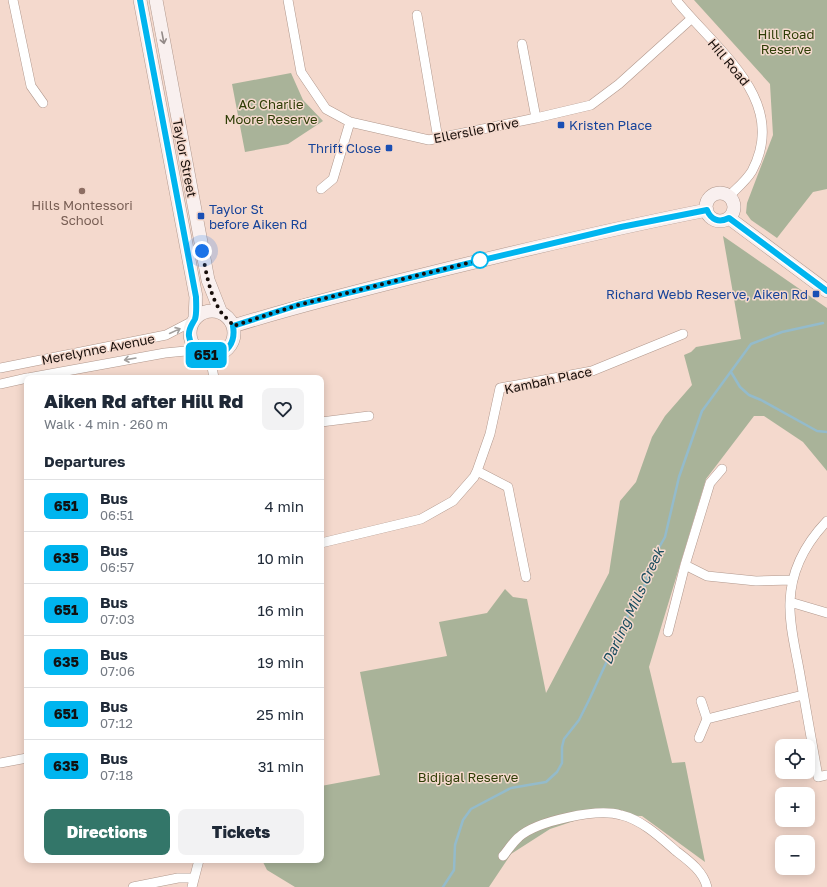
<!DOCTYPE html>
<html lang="en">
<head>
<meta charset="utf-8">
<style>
	:root { --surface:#fff; --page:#f2f2f3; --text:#1f2937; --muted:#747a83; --line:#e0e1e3; --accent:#337669 }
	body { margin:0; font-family:"Golos Text",sans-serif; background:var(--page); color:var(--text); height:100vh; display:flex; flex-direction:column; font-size:15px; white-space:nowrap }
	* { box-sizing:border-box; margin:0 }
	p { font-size:13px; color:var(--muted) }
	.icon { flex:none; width:22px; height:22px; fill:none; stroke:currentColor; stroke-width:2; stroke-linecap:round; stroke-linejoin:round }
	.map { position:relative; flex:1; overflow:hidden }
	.sheet { position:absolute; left:24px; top:375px; width:300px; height:488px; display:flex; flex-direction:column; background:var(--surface); border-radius:8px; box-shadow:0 2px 10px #0003 }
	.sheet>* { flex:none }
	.badge { padding:0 8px; border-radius:6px; font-size:14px; line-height:26px }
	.buttons { position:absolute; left:775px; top:739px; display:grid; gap:8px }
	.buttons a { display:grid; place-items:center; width:40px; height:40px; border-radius:8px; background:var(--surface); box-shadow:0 2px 10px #0003; font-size:20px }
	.you { position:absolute; width:20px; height:20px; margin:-10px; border:3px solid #fff; border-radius:50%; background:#1a73e8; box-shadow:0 0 0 6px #1a73e833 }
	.map>.badge { position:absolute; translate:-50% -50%; box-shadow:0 0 0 2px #fff }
	h2 { padding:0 20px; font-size:15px; line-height:36px }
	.round { display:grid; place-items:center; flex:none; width:42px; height:42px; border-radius:8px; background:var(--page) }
	.overview { display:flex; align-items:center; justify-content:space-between; height:68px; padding:0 20px }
	h1 { font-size:19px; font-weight:800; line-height:30px }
	.button { display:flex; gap:8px; margin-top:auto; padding:8px 20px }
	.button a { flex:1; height:46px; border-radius:8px; background:var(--accent); color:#fff; font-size:16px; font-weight:800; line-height:46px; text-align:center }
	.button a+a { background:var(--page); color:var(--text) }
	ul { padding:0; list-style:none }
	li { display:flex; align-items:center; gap:12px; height:52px; padding:0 20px; border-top:1px solid var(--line) }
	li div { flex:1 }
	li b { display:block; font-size:15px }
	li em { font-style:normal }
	li .badge { min-width:44px; font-weight:700; text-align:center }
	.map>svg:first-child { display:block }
	.green { fill:#a9b399 }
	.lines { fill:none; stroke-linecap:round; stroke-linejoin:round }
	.stream { stroke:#94bbcb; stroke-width:2.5 }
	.street-casing { stroke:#b1988d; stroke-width:10 }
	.secondary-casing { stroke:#b1988d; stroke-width:14 }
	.street { stroke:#fff; stroke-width:9 }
	.secondary { stroke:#f9f0ef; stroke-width:13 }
	.oneway { stroke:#938a88 }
	.oneway2 { stroke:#a29f9d }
	.line-casing { stroke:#fff; stroke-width:9 }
	.line { stroke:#00b5ef; stroke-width:6 }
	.walk { stroke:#170e0a; stroke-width:4; stroke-dasharray:0 7.2 }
	.transit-dot { fill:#1a4fb4; stroke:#f4d9cd; stroke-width:1.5 }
	.education-dot { fill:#8d6e63; stroke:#f4d9cd; stroke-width:1.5 }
	.stop-dot { fill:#fff; stroke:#00b5ef; stroke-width:2 }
	.labels { text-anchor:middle; stroke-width:3; stroke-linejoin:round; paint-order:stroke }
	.park-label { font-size:13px; fill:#2e3d06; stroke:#f4d9cd }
	.street-label { font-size:13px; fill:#170e0a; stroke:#f4d9cd }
	.transit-label { font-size:13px; fill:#164399; stroke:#f4d9cd; text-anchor:start }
	.education-label { font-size:13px; fill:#785e54; stroke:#f4d9cd }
	.water-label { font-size:14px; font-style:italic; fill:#174c5e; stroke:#f4d9cd }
</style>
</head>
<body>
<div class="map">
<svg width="827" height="887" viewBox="0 0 827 887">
	<rect width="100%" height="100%" fill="#f4d9cd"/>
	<path class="green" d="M694,0H827V189L813,192L777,238L751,220L746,213L747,203L773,135L770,84Z
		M291,73L303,100L323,121L288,144L245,152L232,84Z
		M723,236L827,308V471L803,442L764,416H754L706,479L649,667L672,763L685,762L705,862L642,816L592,815L550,829L511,854L489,887H295L267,870L262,860H321V786L380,775L360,672L447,656L439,622L487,613L505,589L513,597L527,599L546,693L609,573L620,501L636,482L652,437L665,416L692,385L684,355L691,352L696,347L741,339Z"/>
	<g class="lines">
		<path class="stream" d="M731,372L740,387L749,395L761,400L817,431L827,432
			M443,887L454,870L455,845L463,820L471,809L511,788L546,782L557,772L562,763V747L564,739L579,720L590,698L630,611L643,591L652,560L665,537L679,477L702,411L751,344L782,332L823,323"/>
		<defs>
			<path id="street" d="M13,0L31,86L43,103
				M288,0L301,72L326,109L350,122L429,140L536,118L591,105L619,84L691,19
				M676,0C715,49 790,100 752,171C746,181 737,188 729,196
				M417,15L438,139
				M522,44L536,118
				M321,189L333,179L350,122
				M210,356L214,378
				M0,368L166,335L193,321
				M28,378L165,353L196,350
				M0,384L27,378
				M321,422L369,416
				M477,471L508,487L526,577
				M827,521C806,543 791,571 790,602C789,624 795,647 799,669C805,705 812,741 818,777L827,775
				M321,543L421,519L453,501L474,477L477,471L490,434L500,388L592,371L683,334
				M685,565L707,576L756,581L793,580
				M790,602L827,613
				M668,632L685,565L710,483L722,469
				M701,701L707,719L803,695
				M699,738L707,719
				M0,763L27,758
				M503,856C508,850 513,842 519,837C537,821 597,808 621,815C642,820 660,837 676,851C689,861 703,871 707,887
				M133,887L178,878H193
				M192,887L199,860"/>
			<path id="secondary" d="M140,0L196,297L195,318
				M156,0L208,280L221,313
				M706 207a14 14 0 1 1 28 0a14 14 0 1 1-28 0Z
				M729,218L827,291
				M190 333a22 22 0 1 1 44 0a22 22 0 1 1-44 0Z
				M233,326C301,305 369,288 438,271C527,249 616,228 707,210"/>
		</defs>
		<use href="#street" class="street-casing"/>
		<use href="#secondary" class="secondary-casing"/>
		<use href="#street" class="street"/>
		<use href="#secondary" class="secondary"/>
	</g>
	<defs><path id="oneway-shaft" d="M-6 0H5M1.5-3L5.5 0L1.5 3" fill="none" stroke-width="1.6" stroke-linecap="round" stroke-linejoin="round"/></defs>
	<use class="oneway" href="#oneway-shaft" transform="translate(163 38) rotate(79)"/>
	<g class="oneway2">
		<use href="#oneway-shaft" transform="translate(175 331) rotate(-25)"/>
		<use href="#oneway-shaft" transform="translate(130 359) rotate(170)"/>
	</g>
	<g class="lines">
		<defs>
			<path id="line" d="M140,0L196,297C196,303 197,313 195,319C192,325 188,329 189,336C193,366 239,361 233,326L298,305L466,264L621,227L707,210C711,220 719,223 729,218L827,291"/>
		</defs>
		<use href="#line" class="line-casing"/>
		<use href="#line" class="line"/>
		<path class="walk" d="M202,251C206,271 209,294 221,312C224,317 230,320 233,326L298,305L480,260"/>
	</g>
	<g class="transit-dot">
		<rect x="557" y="121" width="8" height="8" rx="2"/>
		<rect x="385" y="144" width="8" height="8" rx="2"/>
		<rect x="197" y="212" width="8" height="8" rx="2"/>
		<rect x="812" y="290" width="8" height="8" rx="2"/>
	</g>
	<circle class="education-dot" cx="82" cy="191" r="4"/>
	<circle class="stop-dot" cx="480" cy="260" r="8"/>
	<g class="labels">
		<g class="park-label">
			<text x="786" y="39">Hill Road<tspan x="786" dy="15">Reserve</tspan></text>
			<text x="271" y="109">AC Charlie<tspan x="271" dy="15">Moore Reserve</tspan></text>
			<text x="468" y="782">Bidjigal Reserve</text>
		</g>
		<g class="street-label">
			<text transform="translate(729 62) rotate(50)" y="5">Hill Road</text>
			<text transform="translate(476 130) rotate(-11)" y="5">Ellerslie Drive</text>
			<text transform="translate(185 158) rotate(79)" y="5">Taylor Street</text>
			<text transform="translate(98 349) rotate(-11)" y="5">Merelynne Avenue</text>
			<text transform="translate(548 380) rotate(-12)" y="5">Kambah Place</text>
		</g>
		<g class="transit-label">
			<text x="569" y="130">Kristen Place</text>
			<text x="381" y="153" text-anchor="end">Thrift Close</text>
			<text x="209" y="214">Taylor St<tspan x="209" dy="15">before Aiken Rd</tspan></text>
			<text x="808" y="299" text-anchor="end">Richard Webb Reserve, Aiken Rd</text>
		</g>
		<g class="education-label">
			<text x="82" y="210">Hills Montessori<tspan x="82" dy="15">School</tspan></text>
		</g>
		<g class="water-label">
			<text transform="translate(633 606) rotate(-65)" y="5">Darling Mills Creek</text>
		</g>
	</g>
</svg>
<div class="buttons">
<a><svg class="icon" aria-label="locate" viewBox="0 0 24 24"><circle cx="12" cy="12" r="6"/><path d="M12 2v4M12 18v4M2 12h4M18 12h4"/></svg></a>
<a>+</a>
<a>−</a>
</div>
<div class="you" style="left:202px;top:251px"></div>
<b class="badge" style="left:206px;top:355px;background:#00b5ef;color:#111">651</b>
<section class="sheet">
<div class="overview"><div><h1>Aiken Rd after Hill Rd</h1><p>Walk · 4 min · 260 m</p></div><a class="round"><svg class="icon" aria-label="heart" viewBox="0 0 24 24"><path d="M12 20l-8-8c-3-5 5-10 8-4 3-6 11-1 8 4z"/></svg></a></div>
<h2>Departures</h2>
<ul>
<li><span class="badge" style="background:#00b5ef;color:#111">651</span><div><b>Bus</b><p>06:51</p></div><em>4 min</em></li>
<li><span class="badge" style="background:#00b5ef;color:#111">635</span><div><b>Bus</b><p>06:57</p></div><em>10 min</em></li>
<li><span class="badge" style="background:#00b5ef;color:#111">651</span><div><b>Bus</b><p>07:03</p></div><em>16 min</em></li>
<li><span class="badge" style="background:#00b5ef;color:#111">635</span><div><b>Bus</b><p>07:06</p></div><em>19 min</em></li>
<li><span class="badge" style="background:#00b5ef;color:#111">651</span><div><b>Bus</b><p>07:12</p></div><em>25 min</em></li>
<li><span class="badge" style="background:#00b5ef;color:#111">635</span><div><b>Bus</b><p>07:18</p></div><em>31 min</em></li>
</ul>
<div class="button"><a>Directions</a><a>Tickets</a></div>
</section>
</div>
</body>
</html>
